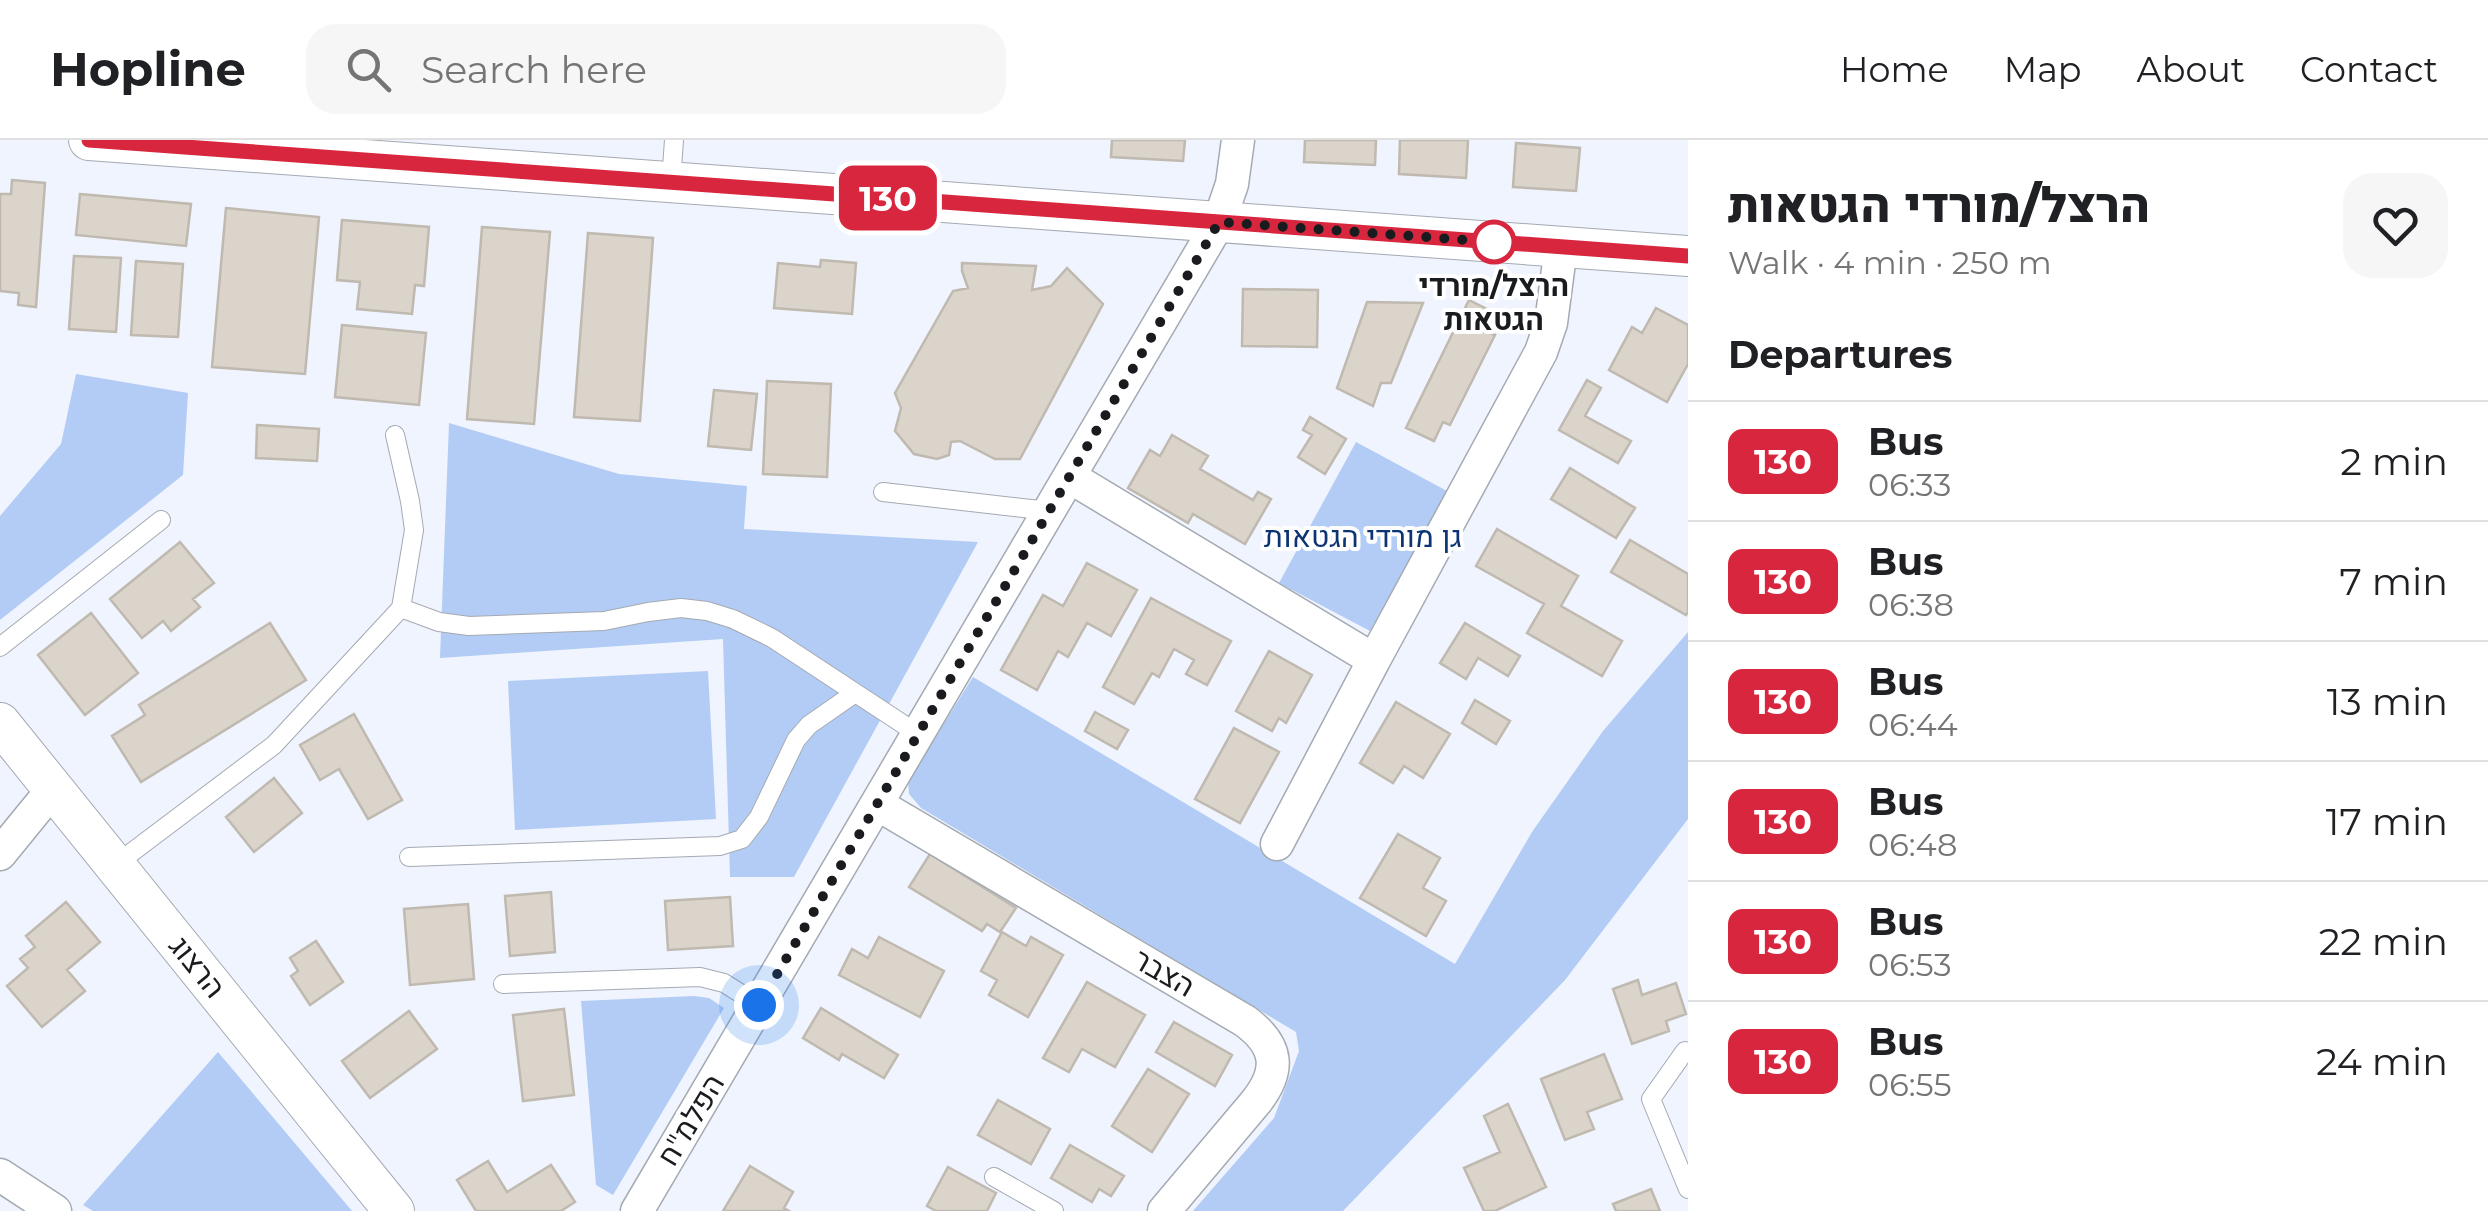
<!DOCTYPE html>
<html lang="en">
<head>
<meta charset="utf-8">
<style>
	:root { --surface:#fff; --page:#f6f6f6; --text:#202124; --muted:#757577; --line:#e0e0e0 }
	body { margin:0; font-family:Montserrat,Heebo,sans-serif; background:var(--page); color:var(--text); height:100vh; display:flex; flex-direction:column; font-size:38px; white-space:nowrap }
	* { box-sizing:border-box; margin:0 }
	p { font-size:32px; color:var(--muted) }
	.icon { flex:none; width:55px; height:55px; fill:none; stroke:currentColor; stroke-width:2; stroke-linecap:round; stroke-linejoin:round }
	.map { position:relative; flex:1; overflow:hidden }
	.side { display:flex; flex-direction:column; background:var(--surface); width:800px }
	.side>* { flex:none }
	.badge { padding:0 20px; border-radius:15px; font-size:35px; line-height:65px }
	.you { position:absolute; width:50px; height:50px; margin:-25px; border:8px solid #fff; border-radius:50%; background:#1a73e8; box-shadow:0 0 0 15px #1a73e833 }
	.map>.badge { position:absolute; translate:-50% -50%; box-shadow:0 0 0 5px #fff }
	h2 { padding:0 40px; font-size:38px; line-height:90px }
	.round { display:grid; place-items:center; flex:none; width:105px; height:105px; border-radius:30px; background:var(--page) }
	.overview { display:flex; align-items:center; justify-content:space-between; height:170px; padding:0 40px }
	h1 { font-size:48px; font-weight:800; line-height:75px }
	ul { padding:0; list-style:none }
	li { display:flex; align-items:center; gap:30px; height:120px; padding:0 40px; border-top:2px solid var(--line) }
	li div { flex:1 }
	li b { display:block; font-size:38px }
	li em { font-style:normal }
	li .badge { min-width:110px; font-weight:700; text-align:center }
	header { display:flex; align-items:center; gap:60px; box-sizing:border-box; height:140px; padding:0 50px; background:var(--surface); border-bottom:2px solid var(--line) }
	header strong { font-size:48px }
	nav { display:flex; gap:55px; margin-inline-start:auto; font-size:35px }
	.search { width:700px; height:90px; background:var(--page); display:flex; align-items:center; gap:25px; box-sizing:border-box; padding:0 35px; border-radius:30px; color:var(--muted); font-size:38px }
	main { display:flex; flex:1; min-height:0 }
	.map>svg:first-child { display:block }
	.green { fill:#b3ccf5 }
	.building { fill:#dad4cb; stroke:#bfb9b0; stroke-width:2.5 }
	.lines { fill:none; stroke-linecap:round; stroke-linejoin:round }
	.service-casing { stroke:#a4aab2; stroke-width:20 }
	.minor-casing { stroke:#a4aab2; stroke-width:35 }
	.tertiary-casing { stroke:#a4aab2; stroke-width:42 }
	.service { stroke:#fff; stroke-width:18 }
	.minor { stroke:#fff; stroke-width:32 }
	.tertiary { stroke:#fff; stroke-width:40 }
	.line-casing { stroke:#fff; stroke-width:22 }
	.line { stroke:#d7263d; stroke-width:15 }
	.walk { stroke:#191b1e; stroke-width:10; stroke-dasharray:0 18 }
	.stop-dot { fill:#fff; stroke:#d7263d; stroke-width:5 }
	.labels { text-anchor:middle; stroke-width:8; stroke-linejoin:round; paint-order:stroke }
	.stop-label { font-size:30px; font-weight:bold; fill:#191b1e; stroke:#fff }
	.park-label { font-size:30px; fill:#0c3373; stroke:#fff }
	.street-label { font-size:30px; fill:#191b1e; stroke:#fff }
</style>
</head>
<body>
<header>
<strong>Hopline</strong>
<div class="search"><svg class="icon" aria-label="search" viewBox="0 0 24 24"><circle cx="10" cy="10" r="6"/><path d="M15 15l6 6"/></svg>Search here</div>
<nav><a>Home</a><a>Map</a><a>About</a><a>Contact</a></nav>
</header>
<main>
<div class="map">
<svg width="1688" height="1071" viewBox="0 0 1688 1071">
	<rect width="100%" height="100%" fill="#eff4fe"/>
	<path class="green" d="M76,234L188,253L183,335L0,480V376L61,304Z
		M449,283L619,334L747,346L744,389L978,402L794,737H730L723,499L440,518Z
		M1356,302L1447,351L1370,491L1279,443Z
		M1688,492V679L1565,840L1343,1071H1193L1274,978L1299,911L1296,892L921,668L909,654L908,641L973,537L1455,824L1532,692L1603,591Z
		M708,531L716,679L515,690L508,541Z
		M694,856L709,858L724,868L613,1055L596,1045L581,861Z
		M218,912L352,1071H93L83,1065Z"/>
	<path class="building" d="M1112,0H1185L1183,21L1111,17Z
		M1305,0H1376L1375,25L1304,22Z
		M1400,0H1468L1466,38L1399,34Z
		M1516,3L1580,8L1576,51L1513,47Z
		M12,40L45,43L36,167L18,165L19,153L0,151V54H11Z
		M80,54L191,64L186,106L76,95Z
		M226,68L319,77L305,234L212,227Z
		M342,80L429,87L424,146L415,145L412,174L357,169L360,142L337,140Z
		M482,87L550,92L534,284L467,279Z
		M588,93L653,98L640,281L574,277Z
		M74,116L121,118L116,192L69,189Z
		M821,120L856,123L852,174L774,168L778,123L820,127Z
		M136,121L183,124L178,197L131,195Z
		M962,123L1036,126L1032,150L1051,146L1067,128L1103,164L1020,319H995L960,301L951,302L949,315L937,319L914,314L895,291L901,268L895,253L953,151L968,148L962,131Z
		M1243,149L1318,150L1317,207L1242,206Z
		M1469,160L1499,175L1490,193L1495,195L1450,285L1443,282L1434,301L1406,288Z
		M1367,162L1423,163L1391,243H1381L1373,266L1337,248Z
		M1656,168L1688,185V224L1667,262L1609,230L1632,187L1642,193Z
		M342,185L426,193L419,265L335,257Z
		M1587,240L1601,248L1585,276L1631,301L1618,323L1559,290Z
		M767,241L831,244L827,337L763,334Z
		M714,250L757,254L751,310L708,306Z
		M1310,277L1346,299L1325,334L1298,317L1312,295L1303,290Z
		M257,285L319,289L317,321L256,318Z
		M1172,295L1208,316L1200,329L1253,360L1258,352L1271,359L1245,404L1193,374L1188,383L1128,348L1150,310L1160,316Z
		M1570,328L1635,368L1616,398L1551,359Z
		M1497,389L1578,436L1561,466L1622,501L1602,536L1527,493L1544,464L1476,426Z
		M1630,400L1688,434V472L1686,475L1611,432Z
		M180,402L214,443L193,459L200,467L171,491L163,481L142,498L110,459Z
		M1087,423L1137,450L1111,496L1087,483L1068,517L1058,511L1037,550L1001,530L1043,455L1063,466Z
		M1151,458L1231,501L1207,545L1186,534L1194,520L1174,509L1159,537L1152,533L1134,564L1103,547Z
		M91,473L138,533L85,575L38,515Z
		M270,483L306,540L141,642L112,596L145,575L139,565Z
		M1465,483L1520,516L1508,536L1478,518L1466,539L1440,523Z
		M1269,511L1312,535L1286,583L1279,578L1272,591L1236,571Z
		M1475,560L1510,581L1496,604L1462,583Z
		M1396,562L1450,594L1423,638L1404,626L1393,643L1360,623Z
		M1095,572L1128,590L1117,609L1085,591Z
		M354,574L402,660L368,679L339,629L320,640L300,605Z
		M1234,588L1279,612L1240,683L1195,659Z
		M274,638L302,673L254,712L226,677Z
		M1398,694L1440,718L1423,748L1446,761L1426,796L1360,758Z
		M930,714L1016,768L1000,792L987,784L982,791L909,747Z
		M551,752L555,812L510,816L505,756Z
		M730,757L733,806L668,810L665,761Z
		M66,762L100,802L67,830L85,851L42,887L7,846L28,828L20,819L35,807L26,796Z
		M468,764L474,839L410,845L404,769Z
		M1002,792L1026,806L1031,797L1063,815L1028,877L989,855L997,840L981,831Z
		M879,797L944,831L920,877L839,835L852,809L868,818Z
		M316,801L343,842L310,865L291,836L298,831L290,818Z
		M1638,840L1642,855L1676,843L1686,874L1666,881L1669,891L1632,904L1613,849Z
		M1087,842L1145,875L1115,927L1082,909L1069,932L1043,918Z
		M821,868L898,915L884,938L842,914L839,920L803,898Z
		M564,869L574,955L523,961L513,875Z
		M409,871L437,909L370,958L342,921Z
		M1174,882L1232,915L1215,946L1156,912Z
		M1604,914L1622,959L1587,972L1594,989L1565,1000L1541,939Z
		M1148,929L1189,954L1152,1012L1112,986Z
		M998,960L1050,989L1031,1024L978,995Z
		M1508,964L1546,1047L1495,1071H1484L1464,1028L1500,1012L1484,976Z
		M1070,1005L1124,1036L1111,1056L1099,1049L1092,1062L1051,1038Z
		M488,1021L507,1052L551,1025L575,1062L561,1071H476L457,1040Z
		M750,1026L793,1052L784,1068L789,1071H723Z
		M948,1027L996,1053L987,1071H936L927,1066Z
		M1651,1049L1660,1071H1616L1613,1064Z"/>
	<g class="lines">
		<defs>
			<path id="service" d="M671,42L674,0
				M395,295L410,361L414,390L401,468L439,482L469,486L604,481L648,472L681,468L707,471L733,479L772,498L918,594
				M883,352L1049,371
				M0,507L161,380
				M409,717L720,706L742,699L759,677L796,600L809,585L855,553
				M115,725L274,605L401,468
				M503,844L700,837L724,843L759,865
				M1685,911L1651,959L1688,1049
				M994,1037L1054,1071"/>
			<path id="minor" d="M1070,337L1374,520L1541,212L1551,183L1561,107
				M877,664L1245,881C1279,906 1281,931 1255,963L1164,1071
				M1277,704L1374,520
				M0,714L53,649
				M0,1035L55,1071
				M637,1071L1219,82L1232,44L1238,0"/>
			<path id="tertiary" d="M89,0L1688,116
				M0,583L394,1071"/>
		</defs>
		<use href="#service" class="service-casing"/>
		<use href="#minor" class="minor-casing"/>
		<use href="#tertiary" class="tertiary-casing"/>
		<use href="#service" class="service"/>
		<use href="#minor" class="minor"/>
		<use href="#tertiary" class="tertiary"/>
	</g>
	<g class="lines">
		<defs>
			<path id="line" d="M89,0L1688,116"/>
		</defs>
		<use href="#line" class="line-casing"/>
		<use href="#line" class="line"/>
		<path class="walk" d="M759,865L1219,82L1494,102"/>
	</g>
	<circle class="stop-dot" cx="1494" cy="102" r="20"/>
	<g class="labels">
		<g class="stop-label">
			<text x="1494" y="156">הרצל/מורדי<tspan x="1494" dy="34">הגטאות</tspan></text>
		</g>
		<g class="park-label">
			<text x="1363" y="407">גן מורדי הגטאות</text>
		</g>
		<g class="street-label">
			<text transform="translate(197 827) rotate(51)" y="10">הרצוג</text>
			<text transform="translate(1164 833) rotate(30)" y="10">הצבר</text>
			<text transform="translate(691 980) rotate(-59)" y="10">הפלמ"ח</text>
		</g>
	</g>
</svg>
<div class="you" style="left:759px;top:865px"></div>
<b class="badge" style="left:888px;top:58px;background:#d7263d;color:#fff">130</b>
</div>
<section class="side">
<div class="overview"><div><h1>הרצל/מורדי הגטאות</h1><p>Walk · 4 min · 250 m</p></div><a class="round"><svg class="icon" aria-label="heart" viewBox="0 0 24 24"><path d="M12 20l-8-8c-3-5 5-10 8-4 3-6 11-1 8 4z"/></svg></a></div>
<h2>Departures</h2>
<ul>
<li><span class="badge" style="background:#d7263d;color:#fff">130</span><div><b>Bus</b><p>06:33</p></div><em>2 min</em></li>
<li><span class="badge" style="background:#d7263d;color:#fff">130</span><div><b>Bus</b><p>06:38</p></div><em>7 min</em></li>
<li><span class="badge" style="background:#d7263d;color:#fff">130</span><div><b>Bus</b><p>06:44</p></div><em>13 min</em></li>
<li><span class="badge" style="background:#d7263d;color:#fff">130</span><div><b>Bus</b><p>06:48</p></div><em>17 min</em></li>
<li><span class="badge" style="background:#d7263d;color:#fff">130</span><div><b>Bus</b><p>06:53</p></div><em>22 min</em></li>
<li><span class="badge" style="background:#d7263d;color:#fff">130</span><div><b>Bus</b><p>06:55</p></div><em>24 min</em></li>
</ul>
</section>
</main>
</body>
</html>
